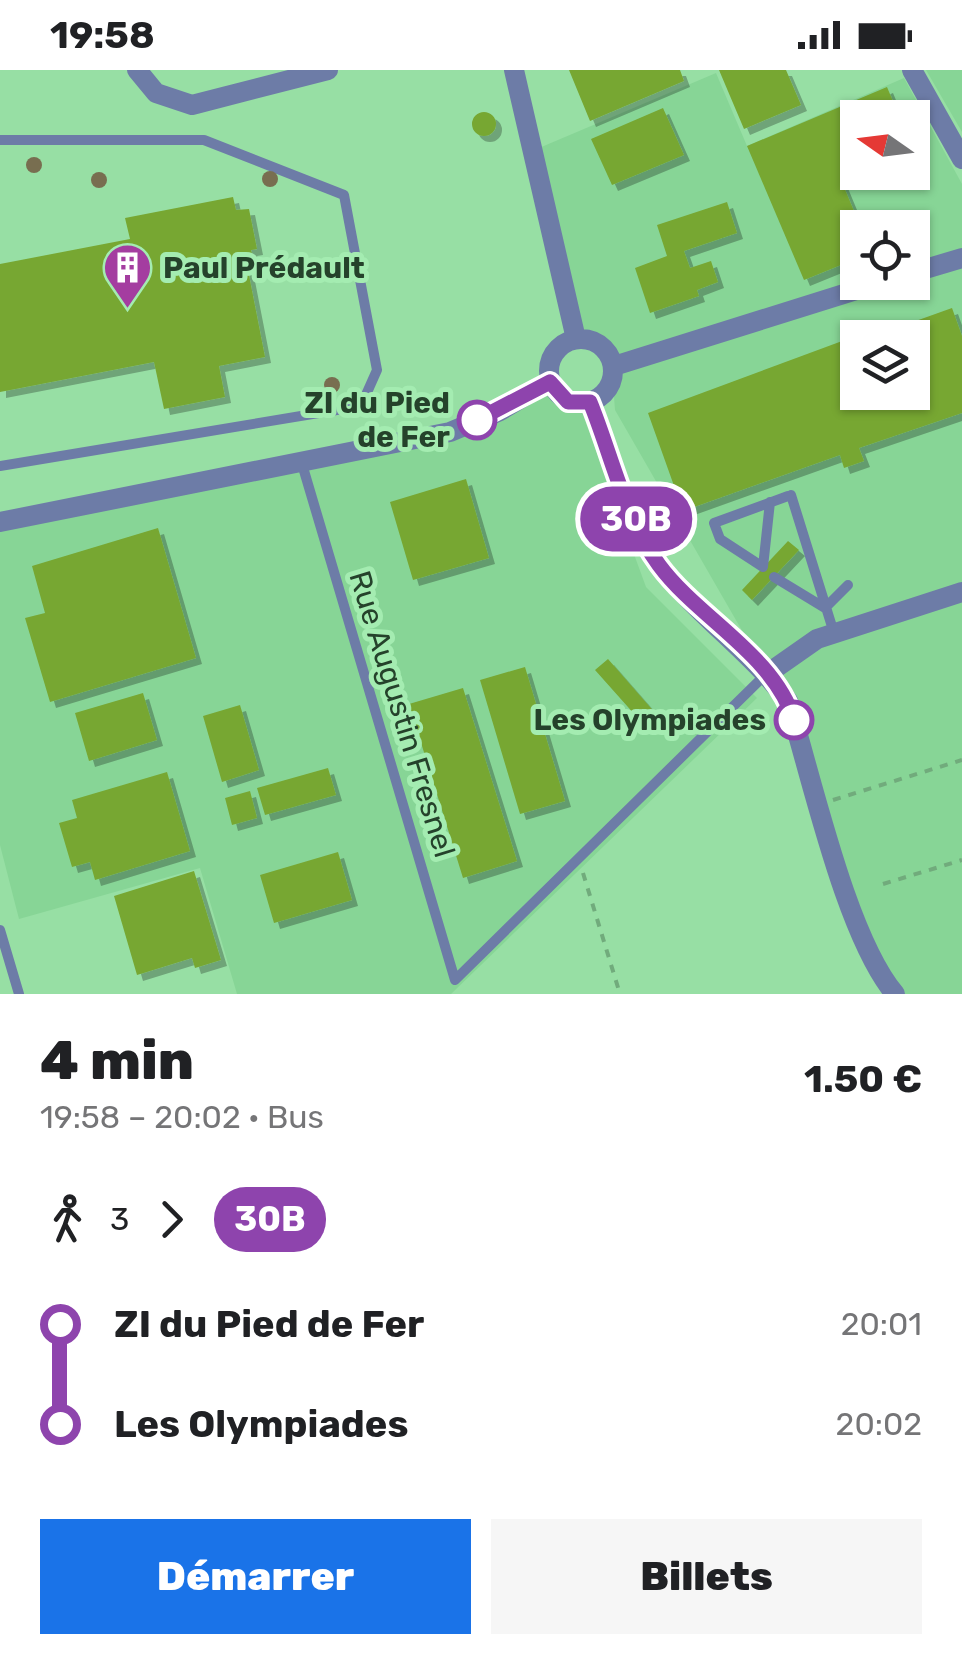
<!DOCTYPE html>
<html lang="fr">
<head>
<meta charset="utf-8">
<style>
	:root { --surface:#fff; --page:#f6f6f6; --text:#202124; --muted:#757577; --accent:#1a73e8 }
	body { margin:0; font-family:Rubik,sans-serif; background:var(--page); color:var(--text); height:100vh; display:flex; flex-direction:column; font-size:38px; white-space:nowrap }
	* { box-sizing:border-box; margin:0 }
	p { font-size:32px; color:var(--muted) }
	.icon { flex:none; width:55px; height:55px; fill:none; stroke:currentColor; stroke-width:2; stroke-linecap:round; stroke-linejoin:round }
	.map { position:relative; height:924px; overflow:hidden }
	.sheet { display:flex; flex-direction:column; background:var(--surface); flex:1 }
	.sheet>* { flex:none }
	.badge { padding:0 20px; border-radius:32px; font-size:35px; line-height:65px }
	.needle { width:65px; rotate:284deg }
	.controls { position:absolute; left:840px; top:30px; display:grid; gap:20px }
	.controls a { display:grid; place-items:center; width:90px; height:90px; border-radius:0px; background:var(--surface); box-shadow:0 2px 8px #0004; font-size:50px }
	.map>.badge { position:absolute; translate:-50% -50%; box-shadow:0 0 0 5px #fff }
	.legs { display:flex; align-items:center; gap:15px; height:110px; padding:0 40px; font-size:32px }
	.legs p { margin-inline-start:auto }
	.head { display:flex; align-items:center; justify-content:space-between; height:170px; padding:0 40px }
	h1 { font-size:55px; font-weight:800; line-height:75px }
	.primary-button { display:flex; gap:20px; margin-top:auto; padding:20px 40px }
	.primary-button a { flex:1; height:115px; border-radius:0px; background:var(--accent); color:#fff; font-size:40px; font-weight:800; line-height:115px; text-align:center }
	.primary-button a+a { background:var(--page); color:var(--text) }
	ul { padding:0 40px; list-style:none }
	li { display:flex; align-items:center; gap:35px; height:100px; font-size:38px }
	li i { display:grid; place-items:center; width:15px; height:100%; margin:0 12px; background:currentColor }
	li i::after { content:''; width:25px; height:25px; margin:-12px; border:8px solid; border-radius:50%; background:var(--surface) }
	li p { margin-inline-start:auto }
	li:first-child i { background:linear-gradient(#0000 50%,currentColor 0) }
	li:last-child i { background:linear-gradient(currentColor 50%,#0000 0) }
	.status { display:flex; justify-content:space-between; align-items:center; height:70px; padding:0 50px; background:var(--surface); direction:ltr }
	.status svg { height:28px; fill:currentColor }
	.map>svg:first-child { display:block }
	.built { fill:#87d596; fill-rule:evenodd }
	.building { fill:#77a732; filter:url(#shadow) }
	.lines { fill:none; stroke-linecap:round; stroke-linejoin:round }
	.path { stroke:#71ab7c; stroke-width:4; stroke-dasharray:8 8; stroke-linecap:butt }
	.lane { stroke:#6d7ca7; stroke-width:10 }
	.street { stroke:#6d7ca7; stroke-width:20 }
	.tree { fill:#786e50 }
	.line-1-casing { stroke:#fff; stroke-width:22 }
	.line-1 { stroke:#8e44ad; stroke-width:15 }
	.stop-1-dot { fill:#fff; stroke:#8e44ad; stroke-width:5 }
	.labels { text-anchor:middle; stroke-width:10; stroke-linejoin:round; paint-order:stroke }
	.poi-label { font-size:30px; font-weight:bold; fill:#25422b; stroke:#a4ecb1; text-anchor:start }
	.stop-label { font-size:30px; font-weight:bold; fill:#25422b; stroke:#a4ecb1; text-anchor:end }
	.street-label { font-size:30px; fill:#25422b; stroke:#a4ecb1 }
</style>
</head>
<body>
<div class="status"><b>19:58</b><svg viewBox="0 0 49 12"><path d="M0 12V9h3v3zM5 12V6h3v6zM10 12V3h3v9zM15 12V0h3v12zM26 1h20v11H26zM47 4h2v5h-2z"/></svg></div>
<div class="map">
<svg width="962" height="924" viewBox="0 0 962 924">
	<defs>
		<filter id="shadow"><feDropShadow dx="6" dy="6" stdDeviation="0" flood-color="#0004"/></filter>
	</defs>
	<rect width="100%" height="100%" fill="#97dfa4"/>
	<path class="built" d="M926,0H962V62Z
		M716,3L747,76L904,8L962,114V924H895L767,604L615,340L611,286L596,272L576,269L532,81ZM858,48H912V102H858ZM858,158H912V212H858ZM858,268H912V322H858Z
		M554,320L579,334L646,517L757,628L451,924H237L200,798L19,849L0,775V452L450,362Z"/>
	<path class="building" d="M569,0H680L684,11L590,51Z
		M719,0H786L801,35L744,59Z
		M887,17L900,48H858V103L841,110L861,158L858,188L804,210L747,76Z
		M663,38L684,85L612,115L591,69Z
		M472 54a12 12 0 1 1 24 0a12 12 0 1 1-24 0Z
		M233,127L236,140L249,139L257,179L251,180L253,188L246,190L265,287L219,296L225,327L164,339L154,292L0,322V194L130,169L125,148Z
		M727,132L737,163L684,181L690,198L711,191L718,212L697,220L699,226L650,243L635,198L667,186L657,155Z
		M952,238L962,266V343L859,378L864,391L844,398L840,385L683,441L648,343L853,267L858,272V322H912V268L871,267Z
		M466,409L489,488L413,510L390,432Z
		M158,458L196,588L50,632L25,548L45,543L32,496Z
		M788,471L799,480L752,530L742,520Z
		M608,589L656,644L644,655L595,600Z
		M525,597L565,731L520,744L480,610Z
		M463,618L517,791L463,808L409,634Z
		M143,623L157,670L89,691L75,643Z
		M240,635L259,700L222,712L203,646Z
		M328,698L336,725L265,745L257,718Z
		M167,702L190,781L95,810L90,792L72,797L59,753L77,748L72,730Z
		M250,721L257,748L232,755L225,728Z
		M338,782L352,830L274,853L260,805Z
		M194,801L221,890L195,898L192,888L137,905L114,826Z"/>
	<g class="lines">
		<path class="path" d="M833,730L962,690
			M583,803L620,924
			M883,814L962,790"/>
		<path class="lane" d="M0,70H204L344,125L377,300L361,336L0,396
			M302,394L455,910L766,604
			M791,425L834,563
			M770,432L763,497L720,469L714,453L788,426
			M774,507L825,538L848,515
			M0,860L19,924"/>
		<path class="street" d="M137,0L156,23L192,35L328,0
			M514,0L576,269
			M912,0L962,89
			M912,203L962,188
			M549 301a32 32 0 1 1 64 0a32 32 0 1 1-64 0Z
			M614,296L882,212
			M590,331C610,381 628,455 660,496C698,546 750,581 788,631C812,708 846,866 895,924
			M0,452L450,362L500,341L550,311
			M767,604L817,569L962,522"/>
	</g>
	<g class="tree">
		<circle cx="34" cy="95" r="8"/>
		<circle cx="270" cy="109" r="8"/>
		<circle cx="99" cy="110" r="8"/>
		<circle cx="332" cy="315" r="8"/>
	</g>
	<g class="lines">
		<defs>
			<path id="line-1" d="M477,350L550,312L568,332H590C611,383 625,449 659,495C698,548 774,585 794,650"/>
		</defs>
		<use href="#line-1" class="line-1-casing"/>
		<use href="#line-1" class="line-1"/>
	</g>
	<defs>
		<symbol id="building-pin" viewBox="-11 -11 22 30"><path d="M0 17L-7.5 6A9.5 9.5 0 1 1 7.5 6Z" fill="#a43da0" stroke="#a4ecb1"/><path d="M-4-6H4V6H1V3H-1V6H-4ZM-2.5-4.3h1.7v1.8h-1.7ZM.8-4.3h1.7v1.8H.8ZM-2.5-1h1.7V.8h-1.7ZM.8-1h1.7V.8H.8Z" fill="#fff"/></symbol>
	</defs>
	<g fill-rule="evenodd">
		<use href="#building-pin" x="100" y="170" width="55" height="75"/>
	</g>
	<g class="stop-1-dot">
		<circle cx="477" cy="350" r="18"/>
		<circle cx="794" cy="650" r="18"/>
	</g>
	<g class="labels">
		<g class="poi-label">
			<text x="163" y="208">Paul Prédault</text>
		</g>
		<g class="stop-label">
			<text x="450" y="343">ZI du Pied<tspan x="450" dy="34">de Fer</tspan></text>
			<text x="766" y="660">Les Olympiades</text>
		</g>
		<g class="street-label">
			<text transform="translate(402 644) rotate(73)" y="10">Rue Augustin Fresnel</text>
		</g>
	</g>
</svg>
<div class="controls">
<a><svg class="needle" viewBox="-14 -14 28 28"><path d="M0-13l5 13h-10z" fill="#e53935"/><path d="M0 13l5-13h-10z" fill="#757577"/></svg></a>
<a><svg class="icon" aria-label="locate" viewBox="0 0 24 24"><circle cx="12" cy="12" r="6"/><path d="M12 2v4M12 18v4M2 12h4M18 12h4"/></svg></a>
<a><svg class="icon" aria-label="layers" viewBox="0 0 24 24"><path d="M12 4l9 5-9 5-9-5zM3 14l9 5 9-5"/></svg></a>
</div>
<b class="badge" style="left:636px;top:449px;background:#8e44ad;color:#fff">30B</b>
</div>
<section class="sheet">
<div class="head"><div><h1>4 min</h1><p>19:58 – 20:02 · Bus</p></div><b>1.50 €</b></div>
<div class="legs"><svg class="icon" aria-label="walk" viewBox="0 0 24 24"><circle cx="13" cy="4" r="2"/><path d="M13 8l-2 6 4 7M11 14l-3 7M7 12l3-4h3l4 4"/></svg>3<svg class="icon" aria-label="forward" viewBox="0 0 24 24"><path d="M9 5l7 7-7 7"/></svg><b class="badge" style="background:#8e44ad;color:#fff">30B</b></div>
<ul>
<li><i style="color:#8e44ad"></i><b>ZI du Pied de Fer</b><p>20:01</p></li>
<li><i style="color:#8e44ad"></i><b>Les Olympiades</b><p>20:02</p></li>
</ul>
<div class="primary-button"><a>Démarrer</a><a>Billets</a></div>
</section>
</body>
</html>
